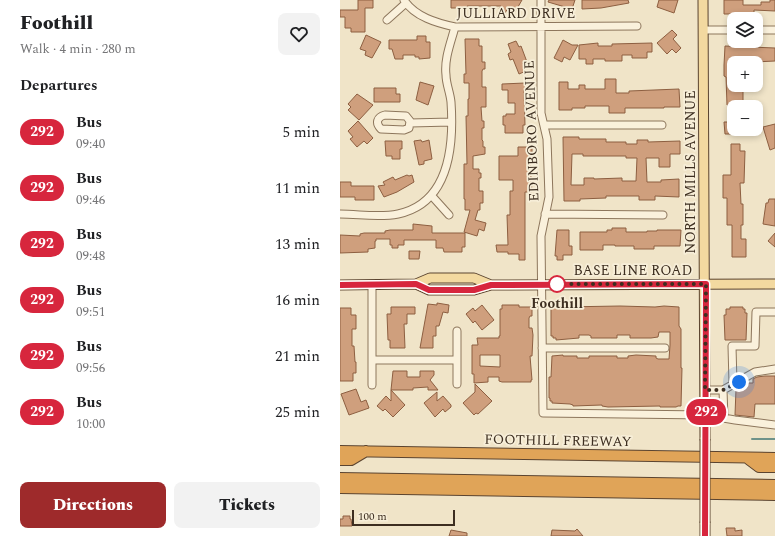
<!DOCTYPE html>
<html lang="en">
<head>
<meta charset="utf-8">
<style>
	:root { --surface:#fff; --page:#f2f2f2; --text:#202124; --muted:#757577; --accent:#9e2a2b }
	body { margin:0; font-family:Spectral,serif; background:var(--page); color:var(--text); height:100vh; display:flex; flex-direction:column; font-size:15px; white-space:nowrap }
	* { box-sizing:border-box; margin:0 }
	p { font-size:13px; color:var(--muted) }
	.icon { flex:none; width:22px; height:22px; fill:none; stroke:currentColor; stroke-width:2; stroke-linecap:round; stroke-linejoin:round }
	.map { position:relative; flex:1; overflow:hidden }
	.details { display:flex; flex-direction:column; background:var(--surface); width:340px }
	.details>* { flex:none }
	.badge { padding:0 8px; border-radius:13px; font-size:14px; line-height:26px }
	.buttons { position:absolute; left:387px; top:12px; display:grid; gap:8px }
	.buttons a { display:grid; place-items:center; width:36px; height:36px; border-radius:8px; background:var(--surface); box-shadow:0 2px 6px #0003; font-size:20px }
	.scale { position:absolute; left:12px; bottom:10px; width:103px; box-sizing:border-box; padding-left:4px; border:2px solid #3d2e20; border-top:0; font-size:11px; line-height:14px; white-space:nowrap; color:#3d2e20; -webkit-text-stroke:3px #f7eed8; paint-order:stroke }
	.you { position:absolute; width:20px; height:20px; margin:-10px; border:3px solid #fff; border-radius:50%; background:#1a73e8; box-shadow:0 0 0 6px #1a73e833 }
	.map>.badge { position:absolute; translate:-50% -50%; box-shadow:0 0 0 2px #fff }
	h2 { padding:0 20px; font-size:15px; line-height:36px }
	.round { display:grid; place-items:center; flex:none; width:42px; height:42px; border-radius:8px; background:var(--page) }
	.overview { display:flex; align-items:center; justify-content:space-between; height:68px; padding:0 20px }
	h1 { font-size:19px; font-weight:800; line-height:30px }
	.action { display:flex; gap:8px; margin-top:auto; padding:8px 20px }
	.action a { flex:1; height:46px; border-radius:8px; background:var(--accent); color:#fff; font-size:16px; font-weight:800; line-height:46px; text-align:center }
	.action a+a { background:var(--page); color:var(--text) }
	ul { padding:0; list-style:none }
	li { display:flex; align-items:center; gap:12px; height:56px; padding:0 20px }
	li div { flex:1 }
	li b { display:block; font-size:15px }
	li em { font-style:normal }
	li .badge { min-width:44px; font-weight:700; text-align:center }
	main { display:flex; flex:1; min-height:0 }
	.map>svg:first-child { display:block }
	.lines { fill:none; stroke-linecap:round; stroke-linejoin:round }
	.stream { stroke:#6f938a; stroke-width:2 }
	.building { fill:#cf9f7d; stroke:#8d5f41; fill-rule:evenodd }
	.minor-casing { stroke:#8d765c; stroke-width:9 }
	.major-casing { stroke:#5b4430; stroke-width:11 }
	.highway-casing { stroke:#5b4430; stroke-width:12 }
	.minor { stroke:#faf1dc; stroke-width:7 }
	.major { stroke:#f3d9a0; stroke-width:9 }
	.highway { stroke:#e0a458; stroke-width:10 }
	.major-bridge-casing { stroke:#5b4430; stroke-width:11; stroke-linecap:butt }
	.major-bridge { stroke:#f3d9a0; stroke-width:9 }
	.line-casing { stroke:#fff; stroke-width:9 }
	.line { stroke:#d7263d; stroke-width:6 }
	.walk { stroke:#3d2e20; stroke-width:4; stroke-dasharray:0 7.2 }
	.stop-dot { fill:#fff; stroke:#d7263d; stroke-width:2 }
	.labels { text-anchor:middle; stroke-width:3.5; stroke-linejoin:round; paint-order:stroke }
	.street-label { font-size:14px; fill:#3d2e20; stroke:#f7eed8 }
	.stop-label { font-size:14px; font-weight:bold; fill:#3d2e20; stroke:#f7eed8 }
</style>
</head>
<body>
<main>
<section class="details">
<div class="overview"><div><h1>Foothill</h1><p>Walk · 4 min · 280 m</p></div><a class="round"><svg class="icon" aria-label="heart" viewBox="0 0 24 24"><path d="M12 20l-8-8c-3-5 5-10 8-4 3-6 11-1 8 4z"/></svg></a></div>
<h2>Departures</h2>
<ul>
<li><span class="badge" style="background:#d7263d;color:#fff">292</span><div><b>Bus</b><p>09:40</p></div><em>5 min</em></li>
<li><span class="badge" style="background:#d7263d;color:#fff">292</span><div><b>Bus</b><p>09:46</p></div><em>11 min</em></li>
<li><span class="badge" style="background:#d7263d;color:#fff">292</span><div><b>Bus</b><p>09:48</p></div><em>13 min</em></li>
<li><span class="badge" style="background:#d7263d;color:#fff">292</span><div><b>Bus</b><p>09:51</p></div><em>16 min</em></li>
<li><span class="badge" style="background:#d7263d;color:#fff">292</span><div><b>Bus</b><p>09:56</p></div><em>21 min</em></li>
<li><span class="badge" style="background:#d7263d;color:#fff">292</span><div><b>Bus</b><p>10:00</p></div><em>25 min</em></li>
</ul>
<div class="action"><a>Directions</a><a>Tickets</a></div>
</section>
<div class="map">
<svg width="435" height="536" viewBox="0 0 435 536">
	<rect width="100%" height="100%" fill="#f0e4c8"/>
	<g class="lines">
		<path class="stream" d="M412,439H435"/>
	</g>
	<path class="building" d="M18,0H33V8H25V32H11V28H5V17H0V10H18Z
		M111,0H182L175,12L168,8L165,13L159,9L161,6H127V8H111Z
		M209,0H235L232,9L208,2Z
		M242,0H288L289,3L261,8L242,9Z
		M319,0H338L334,13L317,7Z
		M384,0H403V5H421V2H430V0H435V11L414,10V14H384Z
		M332,30L337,35L333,39L341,48L336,53L332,49L327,54L317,43Z
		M26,35L41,42L32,58L25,55L26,51L20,49Z
		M77,36H86V42H90V58L79,59V57H75V55H63V59H55L52,49H49V40H77Z
		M125,39H139V46H142V62H145V69H143L142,71V87H146V107H141L142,121H144V128H142V140L143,141V147H145V154L133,156V169H139V173H141V178H139V191H143V203H140V210H138L135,220L146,223L144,231L139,229L137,236L124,232L130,210H125V199H124V164H127L126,116H128V99H129V83H124V74H126Z
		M223,40L232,45H238L230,60L224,57L222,62L214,58Z
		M176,41L179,47L181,46L187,62L183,63L186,71L179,74L173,59L170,60L168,54L171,52L168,44Z
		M258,43V46H272V44L312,43V52H307V58H292V55H282V61H265V59H253V64H246V59H239V45Z
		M385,46L435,48V61L394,63V85H403V105H387L386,77L384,76V65Z
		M265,79H276V93H289V91L339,89L340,107H324V108H285V113H269V106H245V108H232V110H219V82H228V89H239V85H245V89H265Z
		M80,82L94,86L88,105L76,100Z
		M185,83V90H184L185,125H183V133H165V125H163V116H166V114H175V103H168V90H162V84Z
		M34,88H56V94H60V102H34Z
		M17,94L33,105L19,120L8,110L11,107L8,104Z
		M18,121L33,138L27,144L24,141L17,147L10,139L13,137L8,131Z
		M384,122H394V130H392V134H385Z
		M435,124V148L430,150L423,127Z
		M223,137H239V139H266V142H286V144H297V140H308V142L340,141V154H330V167H319V158H306L307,182H321V180L339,179V197L315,196V200H299V196H266V198L240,199V201H224ZM232,154H243V156H286V158H297L296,181H282V178L254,179V178H244V185H231Z
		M81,140L82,142L89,140L92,159L84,161V164L79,165L74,141Z
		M45,141H62V149H60V159H52V156H46Z
		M391,144H400V151H405L404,183H400L401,204H403V225H401V239H406V257H392V225H387V198H383V175H391Z
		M178,147H192V163H190L192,192H185V260H179V254H168V252H157L156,245H168L167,215H170V191H173V180H159V156H178Z
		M67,175L69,176L72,175L74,182L57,192L44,197L38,186L45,185L43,182L53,177L55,180Z
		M0,182H11V186H34V200H15V197H0Z
		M429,199H435V226L423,224L426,203H428Z
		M73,224L92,226V233H125V247H122V252H104L103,248H96V240H64V245H58V248H52V245H50V239H36V241H35V248L28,249V252L0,253V235L20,236V234L24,233H45V231L50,230H73Z
		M272,228H286V232H307V231H317V230H341L340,246H314V249H294V246H275V245H263V250H240V232H267V230H272Z
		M217,230H229V246H232V255H223V260H217V256H215Z
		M435,233V247L428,241Z
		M69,251H80L79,259H69Z
		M97,303L109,305L108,313L103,312L99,326H96V336H93V348H80L88,304L97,305Z
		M142,305L154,320L142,330L135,321L133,323L126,314L133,308L135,311Z
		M162,305H179V307H192V316H190L189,318V328H192L193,335L192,356H190L192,380H191V382H162L159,381V377H148V382L134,383V374H132V345H138L137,338H159V336H160V309H162ZM140,355H160V367L140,366Z
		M211,305H218L221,306V307L280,306L315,307L324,306L339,307V326L341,329V368H342L341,406H338L336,407H320V406L268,407L262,406V405L233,406V405L230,404L212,403V401H210V398H209V377H211L212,356L223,355V356H237V358H249V356H277V358H288V356L296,355L316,356V358L318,359H329L330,345V332H319L318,337L311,338H290V335H277V338H251V336L249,335H239V338L216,340V338H213V336H211Z
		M51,307H75V314H67V324H64L65,348H50V340H48L47,314H51Z
		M390,307H403V309H405V313H407L406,340H385L384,315H386V309H390Z
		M0,308H11V315H16V329H12V346H14L15,362H16V373H13V381H0Z
		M53,371H67V377H80V371H94V375L90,380L98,390H88V387L73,388V390H51Z
		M425,376H435V404H415L414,417L395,415L396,389H402V385L406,383H413V379L417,377Z
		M135,384L152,401L138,414L136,413L134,415L123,403L135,392Z
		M16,389L21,402L26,400L29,408L9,415L1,394Z
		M51,390L65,405L53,417L45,409L43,411L37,406L46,396L51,401Z
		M97,392V401L103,396L111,405V407L105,412L103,409L95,417L84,403Z
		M3,516H10V519H11L12,526H0V519H3Z
		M386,528H395V531L402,530V536H387Z
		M237,529L243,536H211L212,530L235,531Z
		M111,530L127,533V536H109Z"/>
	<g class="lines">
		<defs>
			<path id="minor" d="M64,0C75,17 97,23 115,27L297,26
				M201,0V113L207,139L209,197L201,236L203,413L366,415L395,420L435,425
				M47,20L66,3
				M363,30H394
				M416,30H435
				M45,115L66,116L70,121L69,128L64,130L41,129C35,123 37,117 45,115Z
				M70,123L111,122
				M204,125H322
				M91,195L109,215
				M0,214C19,214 39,218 58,214C110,203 114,145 111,102C110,92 106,84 106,75C104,59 111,42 115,27
				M205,214L323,215
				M32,285V385
				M117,331V384
				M202,348H325
				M32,360H117
				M393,384L392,346H415L416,312H435
				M365,390H383L415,372L435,369
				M383,390L384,418"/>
			<path id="major" d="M363,0L365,439
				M76,284L89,290H134L151,285L435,284
				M0,285L76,284L90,278H134L151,285
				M365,536V523"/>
			<path id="highway" d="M0,451L435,458
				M407,458L419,467H435
				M0,460H11L26,451
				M0,478L435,485
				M0,488L435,495"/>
		</defs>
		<use href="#minor" class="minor-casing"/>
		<use href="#major" class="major-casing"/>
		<use href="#highway" class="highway-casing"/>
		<use href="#minor" class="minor"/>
		<use href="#major" class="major"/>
		<use href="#highway" class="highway"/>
		<defs>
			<path id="major-bridge" d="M365,523V439"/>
		</defs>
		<use href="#major-bridge" class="major-bridge-casing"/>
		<use href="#major-bridge" class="major-bridge"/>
	</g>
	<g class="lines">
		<defs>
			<path id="line" d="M0,285L76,284L89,290H134L151,285L366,284L365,536"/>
		</defs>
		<use href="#line" class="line-casing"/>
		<use href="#line" class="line"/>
		<path class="walk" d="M217,284H366L365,390H383L399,382"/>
	</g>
	<circle class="stop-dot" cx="217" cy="284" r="8"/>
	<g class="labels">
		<g class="street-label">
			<text x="176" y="18">JULLIARD DRIVE</text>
			<text transform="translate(191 131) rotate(-92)" y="5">EDINBORO AVENUE</text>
			<text transform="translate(350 172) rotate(-90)" y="5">NORTH MILLS AVENUE</text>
			<text x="293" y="275">BASE LINE ROAD</text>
			<text transform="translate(218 440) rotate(1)" y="5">FOOTHILL FREEWAY</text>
		</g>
		<g class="stop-label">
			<text x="217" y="308">Foothill</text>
		</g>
	</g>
</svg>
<div class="buttons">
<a><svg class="icon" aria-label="layers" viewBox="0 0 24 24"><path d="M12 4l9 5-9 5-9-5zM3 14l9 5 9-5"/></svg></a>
<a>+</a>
<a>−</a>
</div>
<div class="scale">100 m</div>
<div class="you" style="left:399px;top:382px"></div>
<b class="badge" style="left:366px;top:412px;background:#d7263d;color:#fff">292</b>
</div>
</main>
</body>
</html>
